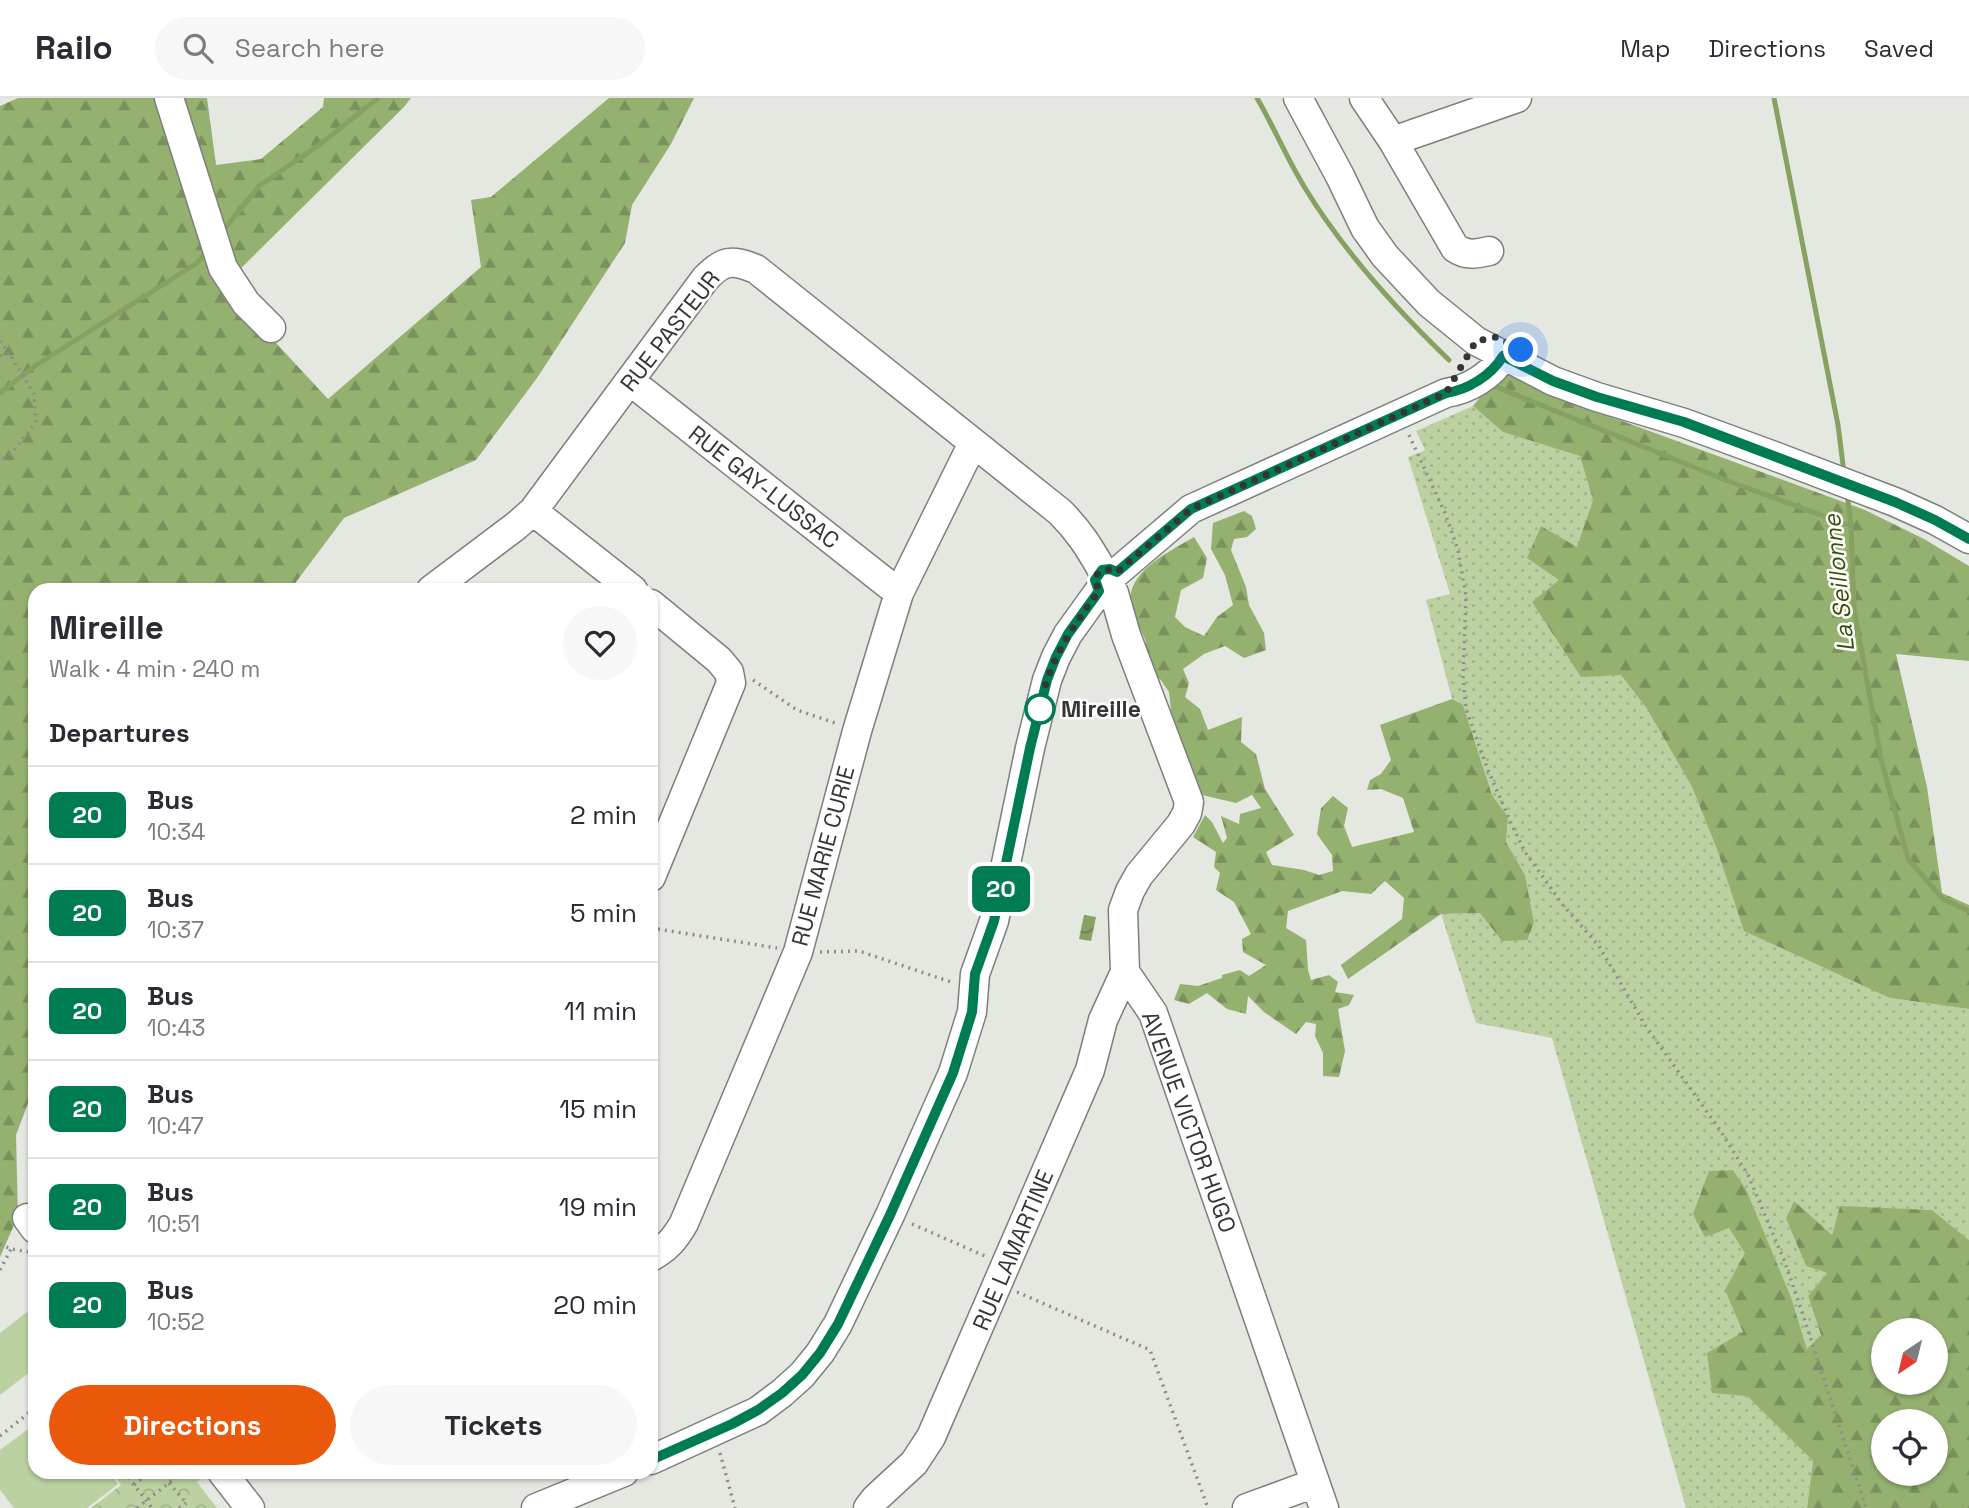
<!DOCTYPE html>
<html lang="en">
<head>
<meta charset="utf-8">
<style>
	:root { --surface:#fff; --page:#f7f7f7; --text:#2b2b33; --muted:#7c7c81; --line:#e1e1e2; --accent:#ea580c }
	body { margin:0; font-family:"Space Grotesk",sans-serif; background:var(--page); color:var(--text); height:100vh; display:flex; flex-direction:column; font-size:26px; white-space:nowrap }
	* { box-sizing:border-box; margin:0 }
	p { font-size:23px; color:var(--muted) }
	.icon { flex:none; width:38px; height:38px; fill:none; stroke:currentColor; stroke-width:2; stroke-linecap:round; stroke-linejoin:round }
	.map { position:relative; flex:1; overflow:hidden }
	.drawer { position:absolute; left:28px; top:485px; width:630px; height:896px; display:flex; flex-direction:column; background:var(--surface); border-radius:21px; box-shadow:0 2px 5px #0004 }
	.drawer>* { flex:none }
	.badge { padding:0 14px; border-radius:10px; font-size:24px; line-height:46px }
	.needle { width:46px; rotate:215deg }
	.buttons { position:absolute; left:1871px; top:1220px; display:grid; gap:14px }
	.buttons a { display:grid; place-items:center; width:77px; height:77px; border-radius:50%; background:var(--surface); box-shadow:0 2px 5px #0004; font-size:35px }
	.you { position:absolute; width:35px; height:35px; margin:-18px; border:5px solid #fff; border-radius:50%; background:#1a73e8; box-shadow:0 0 0 10px #1a73e833 }
	.map>.badge { position:absolute; translate:-50% -50%; box-shadow:0 0 0 4px #fff }
	h2 { padding:0 21px; font-size:26px; line-height:63px }
	.round { display:grid; place-items:center; flex:none; width:74px; height:74px; border-radius:37px; background:var(--page) }
	.overview { display:flex; align-items:center; justify-content:space-between; height:119px; padding:0 21px }
	h1 { font-size:33px; font-weight:700; line-height:52px }
	.button { display:flex; gap:14px; margin-top:auto; padding:14px 21px }
	.button a { flex:1; height:80px; border-radius:42px; background:var(--accent); color:#fff; font-size:28px; font-weight:700; line-height:80px; text-align:center }
	.button a+a { background:var(--page); color:var(--text) }
	ul { padding:0; list-style:none }
	li { display:flex; align-items:center; gap:21px; height:98px; padding:0 21px; border-top:2px solid var(--line) }
	li div { flex:1 }
	li b { display:block; font-size:26px }
	li em { font-style:normal }
	li .badge { min-width:77px; font-weight:700; text-align:center }
	header { display:flex; align-items:center; gap:42px; box-sizing:border-box; height:98px; padding:0 35px; background:var(--surface); border-bottom:2px solid var(--line) }
	header strong { font-size:33px }
	nav { display:flex; gap:38px; margin-inline-start:auto; font-size:24px }
	.search { width:490px; height:63px; background:var(--page); display:flex; align-items:center; gap:18px; box-sizing:border-box; padding:0 24px; border-radius:38px; color:var(--muted); font-size:26px }
	.map>svg:first-child { display:block }
	.grass { fill:url(#grass-dots) }
	.forest { fill:url(#forest-firs); fill-rule:evenodd }
	.park { fill:url(#park-crowns) }
	.garden { fill:#bbd1a2 }
	.water { fill:url(#water-waves) }
	.lines { fill:none; stroke-linecap:round; stroke-linejoin:round }
	.stream { stroke:#86a162; stroke-width:5 }
	.minor-casing { stroke:#7d807a; stroke-width:31 }
	.path { stroke:#8c8d89; stroke-width:3.5; stroke-dasharray:2 5; stroke-linecap:butt }
	.minor { stroke:#fff; stroke-width:28 }
	.line-casing { stroke:#fff; stroke-width:16 }
	.line { stroke:#007c52; stroke-width:10 }
	.walk { stroke:#353634; stroke-width:7; stroke-dasharray:0 12.6 }
	.stop-dot { fill:#fff; stroke:#007c52; stroke-width:3.5 }
	.labels { text-anchor:middle; stroke-width:5; stroke-linejoin:round; paint-order:stroke }
	.street-label { font-size:23px; fill:#353634; stroke:#fff }
	.stop-label { font-size:23px; font-weight:bold; fill:#353634; stroke:#fff; text-anchor:start }
	.water-label { font-size:24px; font-style:italic; fill:#385007; stroke:#fff }
</style>
</head>
<body>
<header>
<strong>Railo</strong>
<div class="search"><svg class="icon" aria-label="search" viewBox="0 0 24 24"><circle cx="10" cy="10" r="6"/><path d="M15 15l6 6"/></svg>Search here</div>
<nav><a>Map</a><a>Directions</a><a>Saved</a></nav>
</header>
<div class="map">
<svg width="1969" height="1410" viewBox="0 0 1969 1410">
	<defs>
		<pattern id="grass-dots" width="8" height="8" patternUnits="userSpaceOnUse" patternTransform="scale(1.75)"><rect width="8" height="8" fill="#bbd1a2"/><path d="M2 2h.1M6 6h.1" fill="none" stroke="#a1b48c" stroke-width="1.8" stroke-linecap="round"/></pattern>
		<pattern id="forest-firs" width="22" height="20" patternUnits="userSpaceOnUse" patternTransform="scale(1.75)"><rect width="22" height="20" fill="#94b170"/><path d="M5 1l3.5 6h-7zM16 11l3.5 6h-7z" fill="#7a915d"/></pattern>
		<pattern id="park-crowns" width="20" height="18" patternUnits="userSpaceOnUse" patternTransform="scale(1.75)"><rect width="20" height="18" fill="#bbd1a2"/><path d="M2 6a3 3 0 1 1 6 0M12 15a3 3 0 1 1 6 0" fill="none" stroke="#a1b48c"/></pattern>
		<pattern id="water-waves" width="16" height="10" patternUnits="userSpaceOnUse" patternTransform="scale(1.75)"><rect width="16" height="10" fill="#86a162"/><path d="M0 5q4-4 8 0t8 0" fill="none" stroke="#6e8452"/></pattern>
	</defs>
	<rect width="100%" height="100%" fill="#e5e7e1"/>
	<path class="grass" d="M1473,308L1503,334L1580,357L1593,402L1577,450L1542,429L1559,482L1621,577L1647,611L1692,689L1718,754L1890,900L1969,911V1142L1932,1112L1840,1109L1832,1138L1794,1103L1786,1122L1806,1168L1827,1175L1808,1198L1821,1238L1807,1251L1791,1199L1746,1091L1733,1072L1729,1129L1746,1155L1726,1192L1743,1234L1747,1298L1813,1363L1807,1410H1686L1552,940L1476,925L1441,816L1480,815L1525,777L1506,744L1508,719L1492,697L1463,607L1452,601L1426,502L1450,496L1408,359L1425,352L1416,333Z"/>
	<path class="forest" d="M18,0H207L216,67L261,61L323,9L324,0H411L404,9L223,188L328,301L481,169L471,102L491,99L609,0H694L671,46L632,107L625,145L537,280L476,362L344,420L290,492H35V987L16,1037L18,1118L0,1159V8Z
		M1501,274L1603,316L1865,412L1924,441L1969,468V563L1896,556L1927,689L1942,795L1969,807V911L1890,900L1744,833L1718,754L1692,689L1647,611L1621,577L1581,579L1532,504L1559,482L1527,460L1541,428L1577,449L1593,402L1580,358L1503,334L1473,308Z
		M1244,413L1252,418L1256,431L1247,439L1234,441L1231,452L1246,489L1249,507L1264,535L1266,552L1244,560L1225,548L1204,556L1183,571L1189,585L1185,599L1200,611L1208,632L1242,619L1241,644L1256,656L1265,691L1294,737L1266,754L1272,767L1304,772L1319,777L1333,773L1332,757L1317,736L1321,710L1333,698L1348,710L1344,728L1352,749L1414,734L1403,700L1381,691L1367,692L1370,682L1381,676L1391,662L1380,627L1452,601L1463,607L1492,697L1508,719L1506,744L1525,777L1534,825L1527,842L1502,843L1480,815L1441,816L1348,881L1341,867L1402,821L1404,800L1385,783L1371,796L1342,793L1288,813L1286,830L1306,842L1308,872L1311,882L1329,877L1338,884L1335,894L1354,897L1349,907L1338,911L1345,953L1339,979L1323,978V955L1315,938L1316,926L1306,924L1296,936L1264,914L1248,898L1246,916L1227,911L1207,895L1189,906L1174,902L1180,886L1198,888L1222,880V877L1240,872L1249,878L1266,867L1243,854L1242,841L1251,836L1234,804L1216,792L1220,775L1214,769L1216,754L1193,739L1205,717L1212,724L1223,745L1227,740L1221,718L1239,726L1240,716L1261,710L1252,697L1236,705L1198,696L1172,621L1169,594L1160,581H1153L1139,557L1146,544C1142,533 1133,520 1131,508C1124,474 1171,453 1194,439L1207,460L1203,480L1181,492L1175,519L1185,529L1204,538L1217,519L1233,507L1225,477L1211,451L1213,425Z
		M1733,1072L1746,1091L1791,1199L1807,1251L1821,1237L1808,1198L1827,1175L1806,1168L1786,1121L1794,1103L1832,1137L1840,1108L1932,1112L1969,1142V1410H1807L1813,1363L1747,1298L1712,1295L1707,1255L1743,1234L1725,1192L1745,1155L1729,1130L1705,1139L1693,1116L1709,1073ZM1883,1232H1936V1284H1883ZM1883,1323H1936V1376H1883Z"/>
	<path class="park" d="M112,1374H207L209,1375L197,1384L217,1410H91L121,1387Z"/>
	<path class="garden" d="M32,1210L35,1214V1270L0,1297V1235Z
		M35,1326V1374H109L118,1386L87,1410H14L0,1392V1352Z"/>
	<path class="water" d="M1084,817L1096,819L1091,843L1079,841Z"/>
	<g class="lines">
		<path class="stream" d="M1257,0C1274,29 1287,61 1305,90C1344,154 1395,210 1449,262
			M1774,0L1838,327L1844,375
			M222,134L259,88L319,47L378,0
			M1494,288L1728,383L1851,428
			M0,295L35,268L197,165L207,153
			M1847,395L1851,428L1854,511L1881,661L1908,761L1943,801L1969,813"/>
		<defs>
			<path id="minor" d="M169,0L223,170L246,205L271,230
				M1298,0L1340,78L1365,130L1385,158L1429,205L1476,243L1553,283L1597,299L1684,325L1774,358L1895,404L1935,422L1969,441
				M1364,0L1393,43L1455,150C1467,158 1476,156 1489,153
				M1393,43L1517,0
				M630,283L899,495
				M533,413L633,492
				M1117,474L1191,411L1446,295C1467,292 1492,278 1503,258
				M431,492L516,428L533,413L705,181C723,162 731,161 756,171L1060,414C1079,433 1089,449 1102,472
				M1114,495L1126,537L1189,704L1187,715L1181,726L1139,777L1130,793L1123,812L1125,874L1153,915L1324,1410
				M651,506L719,562L729,574L731,585L651,779
				M27,1120L35,1131
				M651,1159C667,1150 675,1141 684,1125L798,854L857,633L899,495L973,345
				M651,1362L758,1313L782,1295L802,1277L820,1255L838,1226L890,1117L953,975L972,914L975,876L994,823L1030,650L1047,582L1056,559L1068,536L1099,493
				M222,1374L250,1410
				M536,1410L624,1374
				M868,1410L875,1401L914,1365L931,1339L1090,972L1103,922L1125,874
				M1247,1410L1315,1385"/>
		</defs>
		<use href="#minor" class="minor-casing"/>
		<path class="path" d="M0,243L9,255
			M0,258L9,255L34,296L36,323L17,349L0,363
			M1409,337L1445,415L1458,452L1466,498L1463,581L1466,611L1488,672L1511,725L1525,754L1563,807L1599,848L1645,927L1720,1032L1748,1077L1784,1162L1800,1208L1866,1410
			M753,582L797,612L835,625
			M651,830L777,850
			M820,854L859,853L951,884
			M912,1126L985,1158
			M0,1146L11,1151L30,1154
			M0,1172L11,1151
			M1017,1194L1150,1252L1208,1410
			M0,1338L35,1310
			M720,1355L735,1410
			M124,1374L152,1410
			M169,1385L187,1406
			M134,1387L143,1379
			M137,1410L183,1374
			M179,1410L186,1405"/>
		<use href="#minor" class="minor"/>
	</g>
	<g class="lines">
		<defs>
			<path id="line" d="M651,1362L732,1326L758,1312L782,1295L802,1277L820,1255L838,1226L890,1117L953,975L972,914L975,876L994,823L1030,650L1047,582L1056,559L1068,536L1099,493L1095,482L1102,472L1110,471L1117,474L1191,411L1446,295C1467,292 1491,278 1503,258L1553,283L1597,299L1684,324L1895,404L1935,422L1969,441"/>
		</defs>
		<use href="#line" class="line-casing"/>
		<use href="#line" class="line"/>
		<path class="walk" d="M1040,611C1047,565 1071,531 1099,493L1095,482L1098,475L1110,471L1117,474L1191,411L1446,295L1476,243L1497,239L1521,252"/>
	</g>
	<circle class="stop-dot" cx="1040" cy="611" r="14"/>
	<g class="labels">
		<g class="street-label">
			<text transform="translate(670 233) rotate(-52)" y="8">RUE PASTEUR</text>
			<text transform="translate(764 389) rotate(38)" y="8">RUE GAY-LUSSAC</text>
			<text transform="translate(823 758) rotate(-75)" y="8">RUE MARIE CURIE</text>
			<text transform="translate(1189 1024) rotate(70)" y="8">AVENUE VICTOR HUGO</text>
			<text transform="translate(1013 1152) rotate(-67)" y="8">RUE LAMARTINE</text>
		</g>
		<g class="stop-label">
			<text x="1061" y="619">Mireille</text>
		</g>
		<g class="water-label">
			<text transform="translate(1839 485) rotate(-96)" y="8">La Seillonne</text>
		</g>
	</g>
</svg>
<div class="buttons">
<a><svg class="needle" viewBox="-14 -14 28 28"><path d="M0-13l5 13h-10z" fill="#e53935"/><path d="M0 13l5-13h-10z" fill="#7c7c81"/></svg></a>
<a><svg class="icon" aria-label="locate" viewBox="0 0 24 24"><circle cx="12" cy="12" r="6"/><path d="M12 2v4M12 18v4M2 12h4M18 12h4"/></svg></a>
</div>
<div class="you" style="left:1521px;top:252px"></div>
<b class="badge" style="left:1001px;top:791px;background:#007c52;color:#fff">20</b>
<section class="drawer">
<div class="overview"><div><h1>Mireille</h1><p>Walk · 4 min · 240 m</p></div><a class="round"><svg class="icon" aria-label="heart" viewBox="0 0 24 24"><path d="M12 20l-8-8c-3-5 5-10 8-4 3-6 11-1 8 4z"/></svg></a></div>
<h2>Departures</h2>
<ul>
<li><span class="badge" style="background:#007c52;color:#fff">20</span><div><b>Bus</b><p>10:34</p></div><em>2 min</em></li>
<li><span class="badge" style="background:#007c52;color:#fff">20</span><div><b>Bus</b><p>10:37</p></div><em>5 min</em></li>
<li><span class="badge" style="background:#007c52;color:#fff">20</span><div><b>Bus</b><p>10:43</p></div><em>11 min</em></li>
<li><span class="badge" style="background:#007c52;color:#fff">20</span><div><b>Bus</b><p>10:47</p></div><em>15 min</em></li>
<li><span class="badge" style="background:#007c52;color:#fff">20</span><div><b>Bus</b><p>10:51</p></div><em>19 min</em></li>
<li><span class="badge" style="background:#007c52;color:#fff">20</span><div><b>Bus</b><p>10:52</p></div><em>20 min</em></li>
</ul>
<div class="button"><a>Directions</a><a>Tickets</a></div>
</section>
</div>
</body>
</html>
